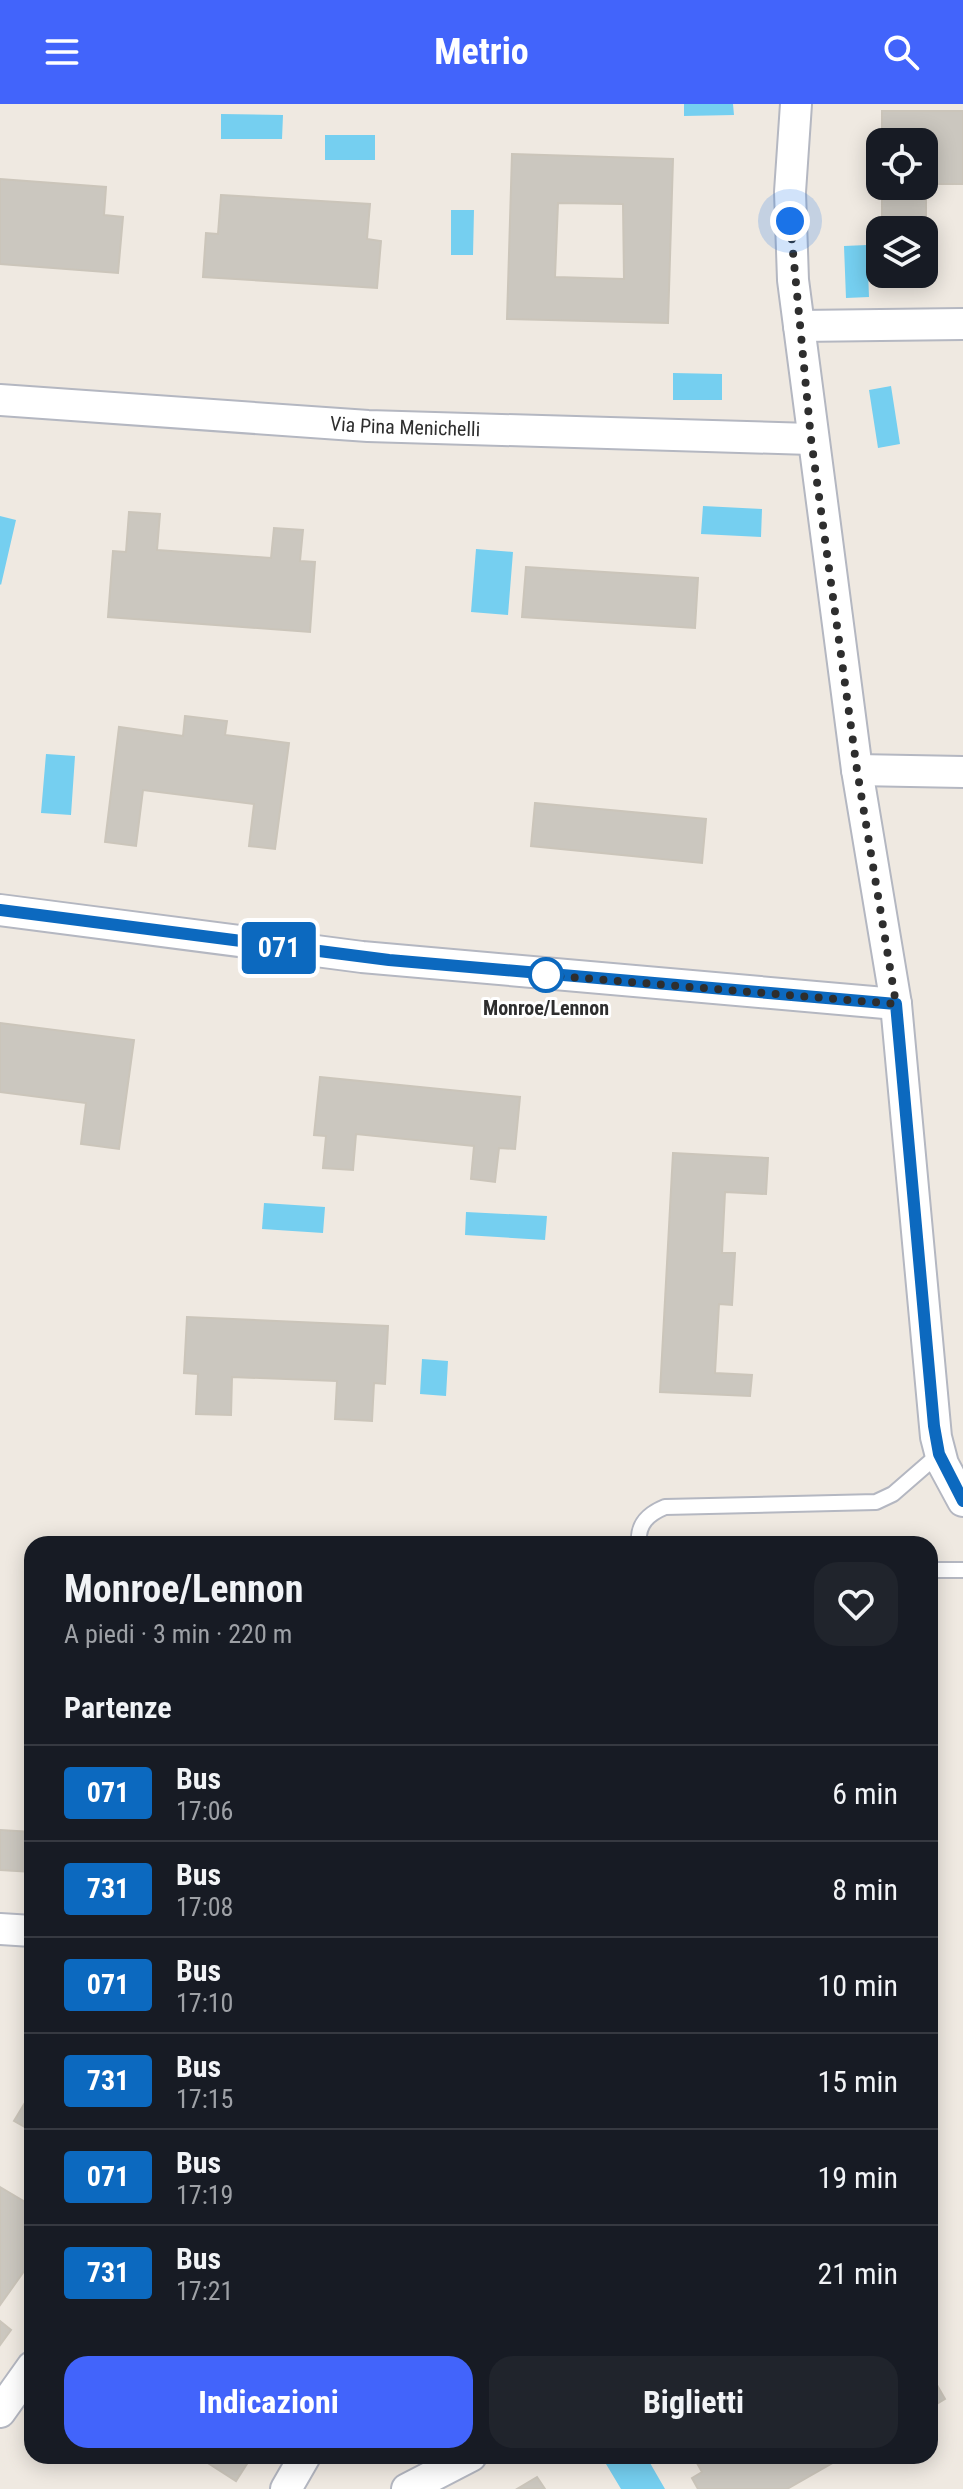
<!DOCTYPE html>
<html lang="it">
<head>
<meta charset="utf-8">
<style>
	:root { --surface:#171b24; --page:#20242c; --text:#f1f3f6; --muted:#9ea1a6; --line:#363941; --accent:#4264fb }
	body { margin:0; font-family:"Roboto Condensed",sans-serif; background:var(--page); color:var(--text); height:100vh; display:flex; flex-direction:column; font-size:30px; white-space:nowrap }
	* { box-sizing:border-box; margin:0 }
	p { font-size:26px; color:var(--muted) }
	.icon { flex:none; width:44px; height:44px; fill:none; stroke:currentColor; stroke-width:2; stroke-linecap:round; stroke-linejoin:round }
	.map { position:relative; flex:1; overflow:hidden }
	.details { position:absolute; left:24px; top:1432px; width:914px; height:928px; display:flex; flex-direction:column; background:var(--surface); border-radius:24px; box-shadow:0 4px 20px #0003 }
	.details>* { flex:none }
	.badge { padding:0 16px; border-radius:6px; font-size:28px; line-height:52px }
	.tools { position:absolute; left:866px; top:24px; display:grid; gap:16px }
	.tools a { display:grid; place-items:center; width:72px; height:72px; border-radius:16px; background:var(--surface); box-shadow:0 4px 20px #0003; font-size:40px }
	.you { position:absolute; width:40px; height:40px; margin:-20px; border:6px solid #fff; border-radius:50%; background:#1a73e8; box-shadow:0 0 0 12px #1a73e833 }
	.map>.badge { position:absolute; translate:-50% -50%; box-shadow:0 0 0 4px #fff }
	h2 { padding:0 40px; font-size:30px; line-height:72px }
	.round { display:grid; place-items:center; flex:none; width:84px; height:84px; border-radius:24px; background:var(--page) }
	.head { display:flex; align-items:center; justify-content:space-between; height:136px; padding:0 40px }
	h1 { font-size:38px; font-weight:700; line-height:60px }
	.primary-button { display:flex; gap:16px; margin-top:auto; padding:16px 40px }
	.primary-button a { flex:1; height:92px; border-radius:24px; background:var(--accent); color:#fff; font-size:32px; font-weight:700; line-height:92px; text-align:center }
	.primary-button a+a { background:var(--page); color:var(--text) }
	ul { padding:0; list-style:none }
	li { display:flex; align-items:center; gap:24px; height:96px; padding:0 40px; border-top:2px solid var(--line) }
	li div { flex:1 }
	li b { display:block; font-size:30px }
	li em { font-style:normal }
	li .badge { min-width:88px; font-weight:700; text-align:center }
	header { display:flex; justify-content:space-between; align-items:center; height:104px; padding:0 40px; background:var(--accent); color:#fff; font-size:36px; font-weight:700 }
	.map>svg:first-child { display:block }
	.water { fill:#75cff0 }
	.building { fill:#cbc7bf; stroke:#cbc5ba; stroke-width:2; fill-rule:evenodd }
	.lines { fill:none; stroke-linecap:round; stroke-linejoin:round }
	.lane-casing { stroke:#b4b7c1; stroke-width:18 }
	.street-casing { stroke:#b4b7c1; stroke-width:34 }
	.lane { stroke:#fff; stroke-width:14 }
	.street { stroke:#fff; stroke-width:30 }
	.line-casing { stroke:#fff; stroke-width:18 }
	.line { stroke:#0c69bf; stroke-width:12 }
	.walk { stroke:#2e2e2e; stroke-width:8; stroke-dasharray:0 14.4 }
	.stop-dot { fill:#fff; stroke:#0c69bf; stroke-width:4 }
	.labels { text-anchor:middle; stroke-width:6; stroke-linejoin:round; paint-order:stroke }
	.street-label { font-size:20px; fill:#2e2e2e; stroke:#fff }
	.stop-label { font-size:20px; font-weight:bold; fill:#2e2e2e; stroke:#fff }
</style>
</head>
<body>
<header><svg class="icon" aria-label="menu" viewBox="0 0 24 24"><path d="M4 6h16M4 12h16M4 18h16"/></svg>Metrio<svg class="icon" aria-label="search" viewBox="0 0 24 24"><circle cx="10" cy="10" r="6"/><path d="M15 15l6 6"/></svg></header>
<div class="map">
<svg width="963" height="2385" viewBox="0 0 963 2385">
	<rect width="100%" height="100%" fill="#efe9e1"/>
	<path class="water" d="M684,0H733L734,11L684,12Z
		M221,10L283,11L282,35H221Z
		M325,31H375V56H325Z
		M451,106H474L473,151H451Z
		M867,141L869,193L846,194L844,142Z
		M673,269L722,270V296H673Z
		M891,282L900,340L878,344L869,286Z
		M703,402L762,405L761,433L701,430Z
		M0,412L16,416L1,481L0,480Z
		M476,445L513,448L508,511L471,508Z
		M46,650L75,652L71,711L41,709Z
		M264,1099L325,1103L323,1129L262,1125Z
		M466,1108L547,1112L545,1136L465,1131Z
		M422,1255L448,1257L446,1292L420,1290Z
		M608,2352H646L665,2385H621L603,2355Z"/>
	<path class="building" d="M882,7H963V80H926V118H882V82H924V38H882Z
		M512,50L673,55L668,219L507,215ZM558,99L623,100L624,175L555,173Z
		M0,75L106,83L104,111L123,113L118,169L0,160Z
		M221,91L370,100L367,135L381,137L377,184L203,173L206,129L218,130Z
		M129,408L160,410L157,446L271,454L274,424L303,426L300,457L315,458L310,528L108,513L113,447L126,448Z
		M526,463L698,474L695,524L522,513Z
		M185,612L227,617L225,631L289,639L275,745L249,742L254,700L143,686L136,742L105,738L119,623L183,632Z
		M535,699L706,715L702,759L531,742Z
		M0,919L134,936L119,1045L81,1040L86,999L0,988Z
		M320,973L520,993L515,1045L499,1044L495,1078L471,1075L474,1042L356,1030L353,1066L323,1064L326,1032L314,1031Z
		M673,1049L768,1054L766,1090L725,1088L722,1149H735L732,1201L719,1200L715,1269L752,1271L750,1292L660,1288Z
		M187,1213L388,1222L385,1280L374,1279L372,1317L335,1315L337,1277L232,1273L231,1311L196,1310L198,1270L184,1269Z
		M0,1726L32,1728V1768L0,1766Z
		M32,1987V2027L14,2017Z
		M0,2083L27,2099L32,2090V2156L0,2201Z
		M0,2217L11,2226L0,2241Z
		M930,2269L945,2295L930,2304Z
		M197,2352H252L236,2377Z
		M693,2352L732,2354L845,2352L787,2385H698L692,2374L702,2368Z
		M537,2373L545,2385H517Z"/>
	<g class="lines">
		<defs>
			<path id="lane" d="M639,1440C637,1420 648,1410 665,1403L876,1398L893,1390L939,1350
				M930,1466H963"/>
			<g id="street">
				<path d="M796,0L790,88L793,176L857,666L896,900L936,1333L943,1360L963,1397"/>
				<path d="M799,222L963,220"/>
				<path id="s1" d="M0,296L368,322L811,335"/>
				<path d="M857,666L963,668"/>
				<path d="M0,806L362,853L896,900"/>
				<path d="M0,1825L32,1827"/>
				<path d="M0,2308L32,2263"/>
				<path d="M286,2385L305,2352"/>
				<path d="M407,2385L471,2352"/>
			</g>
		</defs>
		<use href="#lane" class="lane-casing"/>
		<use href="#street" class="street-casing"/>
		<use href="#lane" class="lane"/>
		<use href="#street" class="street"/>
	</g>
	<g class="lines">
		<defs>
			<path id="line" d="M0,806L389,856L896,900L934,1322L939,1350L963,1397"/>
		</defs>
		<use href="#line" class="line-casing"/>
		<use href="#line" class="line"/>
		<path class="walk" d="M546,871L896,900L857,666L811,335L790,117"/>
	</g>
	<circle class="stop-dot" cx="546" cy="871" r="16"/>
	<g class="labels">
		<g class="street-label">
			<text dy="7" stroke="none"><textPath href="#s1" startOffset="406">Via Pina Menichelli</textPath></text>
		</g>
		<g class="stop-label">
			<text x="546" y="911">Monroe/Lennon</text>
		</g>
	</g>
</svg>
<div class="tools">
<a><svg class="icon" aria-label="locate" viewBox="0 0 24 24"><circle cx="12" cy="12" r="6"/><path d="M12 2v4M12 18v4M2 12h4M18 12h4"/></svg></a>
<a><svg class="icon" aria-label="layers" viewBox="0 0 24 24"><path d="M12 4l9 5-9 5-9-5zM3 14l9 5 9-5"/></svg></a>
</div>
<div class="you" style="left:790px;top:117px"></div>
<b class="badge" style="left:279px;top:844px;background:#0c69bf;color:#fff">071</b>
<section class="details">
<div class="head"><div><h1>Monroe/Lennon</h1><p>A piedi · 3 min · 220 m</p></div><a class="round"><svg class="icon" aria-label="heart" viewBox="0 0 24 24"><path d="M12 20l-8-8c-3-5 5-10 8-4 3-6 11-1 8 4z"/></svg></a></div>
<h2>Partenze</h2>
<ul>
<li><span class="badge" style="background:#0c69bf;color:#fff">071</span><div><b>Bus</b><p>17:06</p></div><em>6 min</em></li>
<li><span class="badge" style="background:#0c69bf;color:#fff">731</span><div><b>Bus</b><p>17:08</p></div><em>8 min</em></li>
<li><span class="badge" style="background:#0c69bf;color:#fff">071</span><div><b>Bus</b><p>17:10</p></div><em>10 min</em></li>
<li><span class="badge" style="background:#0c69bf;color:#fff">731</span><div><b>Bus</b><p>17:15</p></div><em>15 min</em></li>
<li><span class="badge" style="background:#0c69bf;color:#fff">071</span><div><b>Bus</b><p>17:19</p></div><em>19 min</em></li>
<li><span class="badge" style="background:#0c69bf;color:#fff">731</span><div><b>Bus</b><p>17:21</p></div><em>21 min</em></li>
</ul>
<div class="primary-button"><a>Indicazioni</a><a>Biglietti</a></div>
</section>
</div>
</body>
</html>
